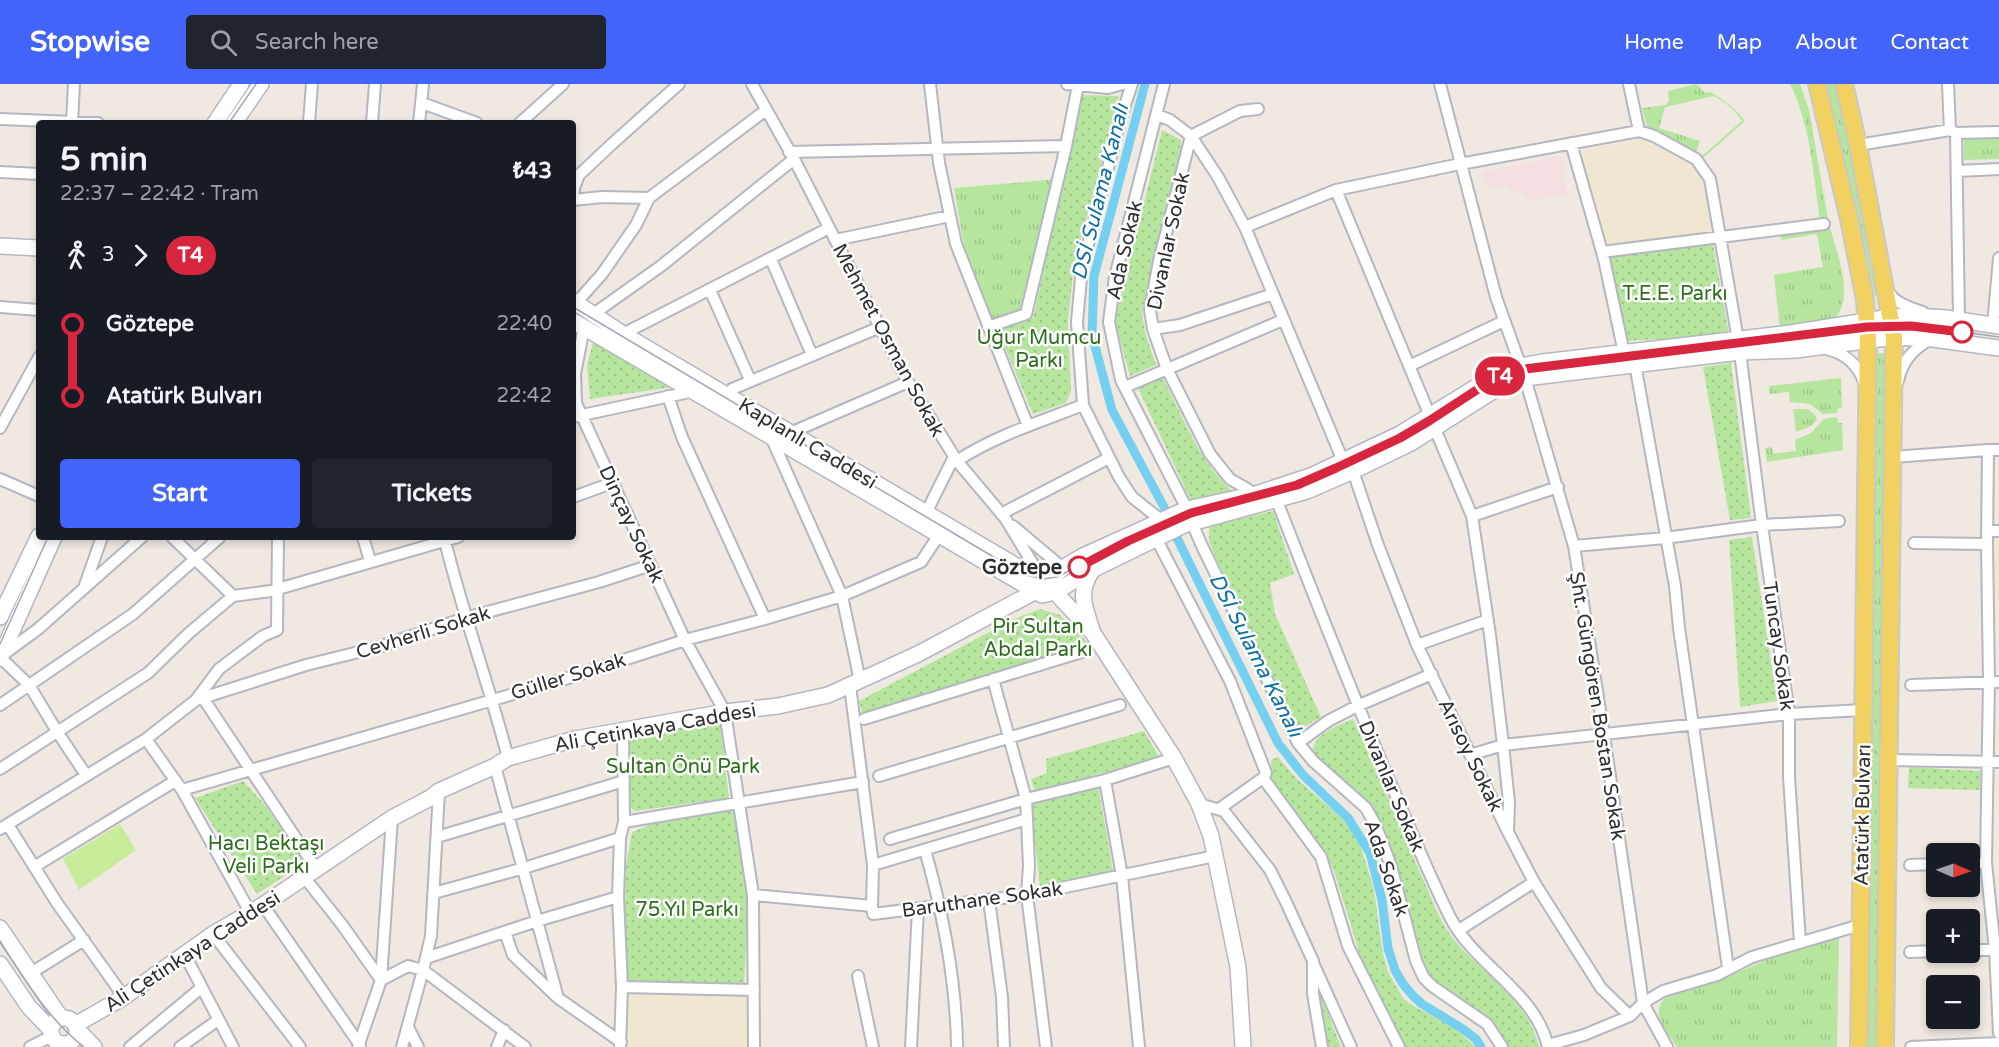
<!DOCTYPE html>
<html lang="en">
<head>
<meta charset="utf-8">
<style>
	:root { --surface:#171b24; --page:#20242c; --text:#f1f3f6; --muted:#9ea1a6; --accent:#4264fb }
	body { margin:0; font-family:"Varela Round",sans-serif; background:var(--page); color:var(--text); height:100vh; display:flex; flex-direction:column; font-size:22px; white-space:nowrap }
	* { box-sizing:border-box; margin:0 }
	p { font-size:20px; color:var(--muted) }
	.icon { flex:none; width:33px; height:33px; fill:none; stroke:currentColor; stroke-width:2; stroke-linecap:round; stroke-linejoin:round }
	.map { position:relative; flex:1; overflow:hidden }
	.sheet { position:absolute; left:36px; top:36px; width:540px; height:420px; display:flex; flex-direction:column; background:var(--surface); border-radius:6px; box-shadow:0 3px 9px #0003 }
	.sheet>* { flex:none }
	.badge { padding:0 12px; border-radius:20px; font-size:21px; line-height:39px }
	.needle { width:39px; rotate:92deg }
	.fabs { position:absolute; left:1926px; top:759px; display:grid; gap:12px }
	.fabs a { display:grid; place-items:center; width:54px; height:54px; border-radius:6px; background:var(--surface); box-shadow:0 3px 9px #0003; font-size:30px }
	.map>.badge { position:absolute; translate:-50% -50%; box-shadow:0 0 0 3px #fff }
	.legs { display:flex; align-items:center; gap:9px; height:66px; padding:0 24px; font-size:20px }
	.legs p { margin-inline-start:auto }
	.overview { display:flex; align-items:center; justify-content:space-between; height:102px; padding:0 24px }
	h1 { font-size:33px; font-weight:700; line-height:45px }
	.action { display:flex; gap:12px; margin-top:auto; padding:12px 24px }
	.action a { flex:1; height:69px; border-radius:6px; background:var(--accent); color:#fff; font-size:24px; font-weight:700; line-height:69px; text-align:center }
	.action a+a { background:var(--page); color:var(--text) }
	ul { padding:0 24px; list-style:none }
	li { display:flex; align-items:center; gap:21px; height:72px; font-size:22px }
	li i { display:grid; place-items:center; width:9px; height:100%; margin:0 8px; background:currentColor }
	li i::after { content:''; width:15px; height:15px; margin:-8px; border:4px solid; border-radius:50%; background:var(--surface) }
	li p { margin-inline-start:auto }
	li:first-child i { background:linear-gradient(#0000 50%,currentColor 0) }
	li:last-child i { background:linear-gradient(currentColor 50%,#0000 0) }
	header { display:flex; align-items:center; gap:36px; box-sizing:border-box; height:84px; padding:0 30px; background:var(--accent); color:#fff }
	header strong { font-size:28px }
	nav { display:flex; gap:33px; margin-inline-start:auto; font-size:21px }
	.search { width:420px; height:54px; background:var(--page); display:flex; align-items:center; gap:15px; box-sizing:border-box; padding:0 21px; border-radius:6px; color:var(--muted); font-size:22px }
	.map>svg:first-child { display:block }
	.education { fill:#f0e6d1 }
	.medical { fill:#f5dfe0 }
	.grass { fill:url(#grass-tufts) }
	.park { fill:url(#park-dots) }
	.pitch { fill:#c9ec9a }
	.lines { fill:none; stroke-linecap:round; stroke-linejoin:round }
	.canal { stroke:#75cff0; stroke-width:9 }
	.street-casing { stroke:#b4b7c1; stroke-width:14 }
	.secondary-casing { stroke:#b4b7c1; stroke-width:18 }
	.primary-casing { stroke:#c9c9c9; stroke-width:20 }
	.street { stroke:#fff; stroke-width:10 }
	.secondary { stroke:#fff; stroke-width:15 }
	.primary { stroke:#f2d163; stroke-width:16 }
	.tram { stroke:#a3a6b8; stroke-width:1.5 }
	.line-1-casing { stroke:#fff; stroke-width:14 }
	.line-1 { stroke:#d7263d; stroke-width:9 }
	.stop-1-dot { fill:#fff; stroke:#d7263d; stroke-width:3 }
	.labels { text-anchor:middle; stroke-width:5; stroke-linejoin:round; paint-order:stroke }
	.street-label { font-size:20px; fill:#2e2e2e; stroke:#fff }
	.park-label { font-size:20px; fill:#2c6e1b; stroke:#fff }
	.stop-label { font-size:20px; font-weight:bold; fill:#2e2e2e; stroke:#fff; text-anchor:end }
	.water-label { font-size:21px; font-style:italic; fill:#0d6fa3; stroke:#fff }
</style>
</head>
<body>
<header>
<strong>Stopwise</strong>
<div class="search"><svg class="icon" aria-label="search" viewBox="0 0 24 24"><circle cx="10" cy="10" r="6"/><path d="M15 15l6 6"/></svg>Search here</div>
<nav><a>Home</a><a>Map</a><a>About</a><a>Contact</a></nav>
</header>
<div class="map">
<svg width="1999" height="963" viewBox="0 0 1999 963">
	<defs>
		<pattern id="grass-tufts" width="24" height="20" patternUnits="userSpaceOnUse" patternTransform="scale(1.5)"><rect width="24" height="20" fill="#b6e59e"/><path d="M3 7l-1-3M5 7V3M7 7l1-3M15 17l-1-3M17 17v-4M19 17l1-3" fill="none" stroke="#9dc588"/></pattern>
		<pattern id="park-dots" width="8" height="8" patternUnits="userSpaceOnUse" patternTransform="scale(1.5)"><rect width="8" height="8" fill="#b6e59e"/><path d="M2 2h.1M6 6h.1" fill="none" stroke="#9dc588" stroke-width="1.8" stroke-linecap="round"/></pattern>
	</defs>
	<rect width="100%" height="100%" fill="#efe9e1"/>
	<path class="education" d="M1640,56L1652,60L1691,81L1698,87L1704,97L1711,148L1605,161L1581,67Z
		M1996,452H1999V516H1995Z
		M622,903L754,906V963H620Z"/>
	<path class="medical" d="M1561,72L1565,88L1560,89V92L1564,91L1567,109L1529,117L1518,107L1511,108L1510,104L1499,101L1486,103L1482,88Z"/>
	<path class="grass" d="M1697,0L1705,9L1710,8C1724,16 1735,24 1745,37L1703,74L1702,72L1742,37C1735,26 1726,19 1714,12L1665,23L1659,44L1700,57L1696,68L1647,42L1642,24L1666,21L1669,16L1668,7Z
		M1790,0H1800L1809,26L1828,135L1820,136C1813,91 1811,41 1790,0Z
		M1826,0H1838L1879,211L1875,212Z
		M1999,53V75L1964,76V54Z
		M1058,95L1026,230L995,241L964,161L954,104Z
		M1830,143C1837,172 1856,213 1833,237L1780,246L1774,191L1823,183L1817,150L1781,156L1780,150Z
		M1877,269H1884V471L1879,963H1867Z
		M1841,294L1842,324L1837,325V329L1823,330L1810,320L1790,318L1789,308L1769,310V302Z
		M1793,325H1808L1815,331L1817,336L1811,342L1796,348Z
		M1837,333L1838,339H1842L1843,366L1767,378L1765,364L1772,363L1773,370L1796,367L1795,356L1811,349L1824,335Z
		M1839,854L1837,963H1677C1668,949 1648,927 1666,914L1725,894L1780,870Z"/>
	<path class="park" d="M1082,11L1119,12L1074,181L1068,236L1071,307L1066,319L1033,330L997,244L1033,234Z
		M1162,46L1181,56V65L1142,229L1145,248L1156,281L1130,292L1115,238L1117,228Z
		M1713,160L1729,251L1626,257L1608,172Z
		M594,255L673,303L590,315L587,281Z
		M1731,279L1751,434L1730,436L1703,283Z
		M1162,293C1184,333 1199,381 1236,410L1192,419L1138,304Z
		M1273,427L1294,490L1270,499L1275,530L1321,633L1299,646L1228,501L1209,458V442Z
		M1752,453L1777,617L1740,623L1729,456Z
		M1040,525L1060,531L1092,563L864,635L859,617L1014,535Z
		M1353,635C1378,688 1399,742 1423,795C1431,813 1440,838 1452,853C1480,889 1529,916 1539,963H1507L1500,948L1487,933L1440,902L1425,885L1405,814L1375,731L1369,719L1316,674L1312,668C1315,649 1337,642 1353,635Z
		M720,639L729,714L635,727L630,723V651Z
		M1144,647L1159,673L1035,708L1031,695L1047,689L1046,675Z
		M1278,673L1297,695L1343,735L1361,763L1374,806L1383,870L1388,888L1403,914L1412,921L1455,944L1476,963H1406L1363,880L1334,787L1323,765L1272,699L1271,676Z
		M1909,683L1980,687V706L1908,704Z
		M243,697L264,720L306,778L257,810L195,714Z
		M1098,701L1113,787L1040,804L1031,720Z
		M736,726L749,817L744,899L623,901L626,782L632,748L654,739Z
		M1318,905L1341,963H1328Z"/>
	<path class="pitch" d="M120,740L136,766L79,806L63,775Z"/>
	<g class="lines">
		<path class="canal" d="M1145,0L1094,192L1092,251L1112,326L1165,425
			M1175,450L1278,659L1303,691L1348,734L1370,769L1382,816L1388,864L1395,886L1403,900L1414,913L1422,920L1463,945L1476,955L1481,963"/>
		<defs>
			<path id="street" d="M752,0L794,75L908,298L957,377L1005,434L1044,498
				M930,0L939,79L956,160L1028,342
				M1067,0L1108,4L1123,0
				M1132,0L1122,30L1082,183L1077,238L1083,321L1119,393L1132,413L1161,436
				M1164,0L1115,193L1109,238L1121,296L1187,425
				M1440,0L1496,213L1525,294L1574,462L1604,651L1643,919L1667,963
				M1629,0L1639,47
				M1948,0L1950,46
				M422,19L477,39
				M1157,31L1170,36L1191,52L1218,93L1245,143L1343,377
				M0,35L98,39
				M72,39L74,0
				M309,39L312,0
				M372,39L375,0
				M419,39L423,0
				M520,39L563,0
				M1956,49L1959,235
				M1571,59L1604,175L1624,269
				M1858,61L1950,46L1956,49L1999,48
				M789,68L1066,62
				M1958,87L1999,85
				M0,88L39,90
				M1336,106L1430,332
				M573,116L602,113L649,114
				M573,117L574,104L579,91L613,59L679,0
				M1245,143L1336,106L1460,80L1639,47L1654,52L1696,75L1710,95L1738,256
				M835,156L950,132
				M1602,168L1824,140
				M771,175L812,271
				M1887,205C1892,218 1910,224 1923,228
				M710,206L750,296
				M576,219L602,190L636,141L649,114L766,26
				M0,223L39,226
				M592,231L661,182L794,75
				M1993,241L1999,174
				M584,243L575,290L576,319L685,556L725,628L753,811L754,963
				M988,243L1026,230L1066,62L1078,1
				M1153,245L1180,241L1273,210
				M623,250L829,144
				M1826,265C1845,269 1858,281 1864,298
				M1740,268L1762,441L1789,630V693L1800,858
				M1635,280L1675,502L1679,544L1728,884
				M1409,282L1504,237
				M1898,297C1902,277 1913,265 1931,255
				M1125,303L1283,236
				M732,305L878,244
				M668,312L682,353L765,535
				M573,333L694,307
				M0,344L39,273
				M1435,345L1472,432L1490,551L1503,661L1509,718L1508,746
				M790,349L908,298
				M771,353L842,512L860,597
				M1988,366L1987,460L1989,598L1986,779L1995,866L1999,949
				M1892,373L1988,366H1999
				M957,377C992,353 1042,337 1083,321
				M1353,387L1378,461L1417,561L1508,748L1534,798L1601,904L1630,932
				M0,395L39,412
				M1256,410L1230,395L1210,370L1167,285L1153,245L1150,226L1159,177L1191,52L1240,27L1258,25
				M573,413L612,399
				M1277,417C1317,519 1356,621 1400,721C1416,759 1432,797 1450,833C1475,882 1536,908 1548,963
				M926,429L954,373
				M1001,430L1109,374
				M1472,432L1558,403
				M1192,439L1202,462L1298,659L1313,677L1366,724L1376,742L1391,782L1416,877L1424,894L1432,902L1487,940L1502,963
				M1013,442L1063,484
				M1987,447H1999
				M172,453L233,512L271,507L458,453
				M363,453L370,477
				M444,453C462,528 489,600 508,674
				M1156,454L1230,597L1266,689L1263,694
				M1914,459L1987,460
				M1574,462L1665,454L1762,441L1839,437
				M85,501L102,453
				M1417,561L1488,536
				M1911,601L1999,598
				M850,602L873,781L872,822
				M203,614L317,786
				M196,616L306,581L379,563L465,534L599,498L651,481
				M0,621L133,530L220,453
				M864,635L1085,567
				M146,655L182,706L250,828
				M1298,659L1328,637L1357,622L1432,590
				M1470,671L1503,661L1789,630L1863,626
				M1889,676L1999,678
				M495,682L558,914
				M0,685L148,589L189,549L233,512
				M86,691L58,649L29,601L0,573L38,545L142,453
				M879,692L1120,621
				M1263,694L1321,773L1348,862L1399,963
				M1105,696L1122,792L1139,963
				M182,706L565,595L685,556L765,535L842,512L921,478L939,451
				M439,707L431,852L423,886L525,963
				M1199,720L1224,727L1270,786L1286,818L1313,877V910L1322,963
				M1219,725L1263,694
				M1027,735L1029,782L1027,811L1046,963
				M624,738L863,698
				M8,741L57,819L124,913
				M0,745L146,655L196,616L219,585L263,552L277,546L278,453
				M437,753L624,697
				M890,755L1026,715L993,595
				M925,766C943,829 956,896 957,963
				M1970,779H1986
				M873,781L1027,735L1026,715L1105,696L1174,674
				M1910,781L1936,780
				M34,783L175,697
				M305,794L343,842L381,896L408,882L423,886L402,963
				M434,809L524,784L620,754
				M753,811L872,822L873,830L1027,811L1215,772
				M989,816L1002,913L1004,963
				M263,821L360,961
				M1459,846L1534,798
				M505,848L513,871L558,914L621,958
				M213,850L300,963
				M1970,866H1995
				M1910,868L1936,867
				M185,871L233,963
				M426,874L537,837L618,813
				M1314,881L1351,963
				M31,889L84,856
				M858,892L873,963
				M622,903L754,906
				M408,943L418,963
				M1548,961L1584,951L1630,932L1643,919L1663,907L1717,891L1752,873L1860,841
				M30,963L52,952
				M130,963L201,904
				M180,963L218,936
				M358,963L381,896L392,734
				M497,963L504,946
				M620,963L622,903L618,813L620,754L624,738L623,646
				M911,963L918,825
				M1911,963L1999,959"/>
			<path id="secondary" d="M215,39L241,0
				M234,39L261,0
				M0,162L39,164
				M573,217L623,250L1045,499L1055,508L1093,549L1174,674L1199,720L1211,752L1238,883L1243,963
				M573,237L1042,511L1055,508L1092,486L1184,441L1307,407L1353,387L1411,359L1501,302L1525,294L1740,268L1796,266L1894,253L1933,255L1999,264
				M1092,487C1077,508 1085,524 1092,546
				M0,533L39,452
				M0,574L54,453
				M0,844L61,934
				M0,880L29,923L51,946
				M51 947a13 13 0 1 1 26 0a13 13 0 1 1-26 0Z
				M75,941L124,913L213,850L263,821L392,734L430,714L439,707L495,682L508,674L575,655L725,628L778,622L828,611L918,570L1036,507L1063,484L1083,472L1187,425L1256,410L1313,391L1400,350L1491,294L1521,282L1543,278L1791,249L1891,233L1914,232L1946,234L1999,242
				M77,945L94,963"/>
			<path id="primary" d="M1817,0L1849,135L1865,216L1868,255L1859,963
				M1844,0L1858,61L1894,253L1885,963"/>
		</defs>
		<use href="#street" class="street-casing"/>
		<use href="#secondary" class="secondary-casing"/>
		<use href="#primary" class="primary-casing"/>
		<use href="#street" class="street"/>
		<use href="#secondary" class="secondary"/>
		<use href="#primary" class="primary"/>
		<path class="tram" d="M229,39L256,0
			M573,223L1002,478L1026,491L1043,495L1057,493L1128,457L1191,429L1297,401L1336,384L1399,354L1429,337L1492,296L1517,286L1853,244L1893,241L1928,243L1999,253
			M0,560L48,453
			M0,857C24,895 48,935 84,963"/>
	</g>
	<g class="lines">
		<defs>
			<path id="line-1" d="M1079,483L1128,457L1191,429L1297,401L1336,384L1400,354L1429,337L1492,296L1517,286L1867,243L1911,242L1962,248"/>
		</defs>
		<use href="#line-1" class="line-1-casing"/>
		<use href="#line-1" class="line-1"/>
	</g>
	<g class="stop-1-dot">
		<circle cx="1962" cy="248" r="10"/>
		<circle cx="1079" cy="483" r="10"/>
	</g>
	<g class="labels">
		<g class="street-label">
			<text transform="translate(1168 157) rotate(-78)" y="7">Divanlar Sokak</text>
			<text transform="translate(1124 166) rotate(-77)" y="7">Ada Sokak</text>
			<text transform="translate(889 256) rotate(62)" y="7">Mehmet Osman Sokak</text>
			<text transform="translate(808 359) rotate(31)" y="7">Kaplanlı Caddesi</text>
			<text transform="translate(632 440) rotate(65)" y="7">Dinçay Sokak</text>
			<text transform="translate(423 548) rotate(-17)" y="7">Cevherli Sokak</text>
			<text transform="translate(1779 562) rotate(82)" y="7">Tuncay Sokak</text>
			<text transform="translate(568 592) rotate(-17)" y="7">Güller Sokak</text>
			<text transform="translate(1598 622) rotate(81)" y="7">Şht. Güngören Bostan Sokak</text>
			<text transform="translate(655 643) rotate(-10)" y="7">Ali Çetinkaya Caddesi</text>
			<text transform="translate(1471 671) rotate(64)" y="7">Arısoy Sokak</text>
			<text transform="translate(1392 702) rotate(67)" y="7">Divanlar Sokak</text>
			<text transform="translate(1862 731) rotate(-89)" y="7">Atatürk Bulvarı</text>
			<text transform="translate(1387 784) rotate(71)" y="7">Ada Sokak</text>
			<text transform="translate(982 815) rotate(-8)" y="7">Baruthane Sokak</text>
			<text transform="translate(192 867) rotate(-33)" y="7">Ali Çetinkaya Caddesi</text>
		</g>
		<g class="park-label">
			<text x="1675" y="216">T.E.E. Parkı</text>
			<text x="1039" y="260">Uğur Mumcu<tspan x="1039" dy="23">Parkı</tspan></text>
			<text x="1038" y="549">Pir Sultan<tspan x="1038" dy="23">Abdal Parkı</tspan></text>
			<text x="683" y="689">Sultan Önü Park</text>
			<text x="266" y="766">Hacı Bektaşı<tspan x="266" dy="23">Veli Parkı</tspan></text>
			<text x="687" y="832">75.Yıl Parkı</text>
		</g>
		<g class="stop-label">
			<text x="1062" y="490">Göztepe</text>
		</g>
		<g class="water-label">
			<text transform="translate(1100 108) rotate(-76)" y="7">DSİ Sulama Kanalı</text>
			<text transform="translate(1256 571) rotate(63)" y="7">DSİ Sulama Kanalı</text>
		</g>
	</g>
</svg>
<div class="fabs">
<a><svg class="needle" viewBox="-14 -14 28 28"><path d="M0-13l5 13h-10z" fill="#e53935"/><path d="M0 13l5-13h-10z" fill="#9ea1a6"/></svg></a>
<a>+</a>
<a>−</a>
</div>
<b class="badge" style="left:1500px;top:292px;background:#d7263d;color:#fff">T4</b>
<section class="sheet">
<div class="overview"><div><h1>5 min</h1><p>22:37 – 22:42 · Tram</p></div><b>₺43</b></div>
<div class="legs"><svg class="icon" aria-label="walk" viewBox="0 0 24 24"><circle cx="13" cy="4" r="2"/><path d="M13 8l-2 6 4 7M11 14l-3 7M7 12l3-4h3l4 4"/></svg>3<svg class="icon" aria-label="forward" viewBox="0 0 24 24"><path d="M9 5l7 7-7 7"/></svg><b class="badge" style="background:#d7263d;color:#fff">T4</b></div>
<ul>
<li><i style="color:#d7263d"></i><b>Göztepe</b><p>22:40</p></li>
<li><i style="color:#d7263d"></i><b>Atatürk Bulvarı</b><p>22:42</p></li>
</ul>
<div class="action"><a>Start</a><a>Tickets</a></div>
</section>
</div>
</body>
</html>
